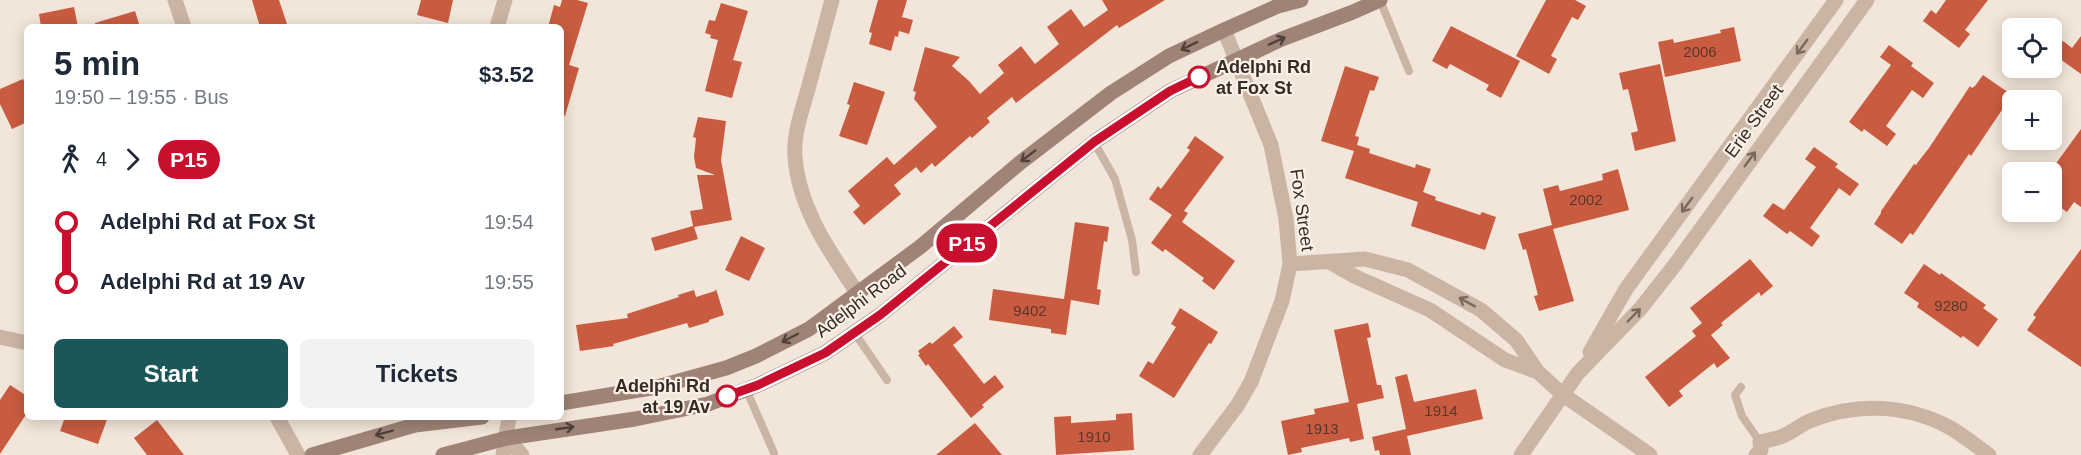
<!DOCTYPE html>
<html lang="en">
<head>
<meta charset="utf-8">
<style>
	:root { --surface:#fff; --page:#f2f2f3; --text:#1f2937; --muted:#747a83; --accent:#1b5658 }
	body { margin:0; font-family:Helvetica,sans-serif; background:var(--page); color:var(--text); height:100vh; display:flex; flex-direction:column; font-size:22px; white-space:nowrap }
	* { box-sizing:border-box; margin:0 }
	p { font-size:20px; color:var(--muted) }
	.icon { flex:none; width:33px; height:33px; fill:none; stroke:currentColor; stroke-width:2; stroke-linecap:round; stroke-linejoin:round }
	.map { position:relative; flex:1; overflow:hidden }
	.sheet { position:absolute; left:24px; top:24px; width:540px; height:396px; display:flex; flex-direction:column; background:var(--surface); border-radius:9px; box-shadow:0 3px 15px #0003 }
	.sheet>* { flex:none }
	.badge { padding:0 12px; border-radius:20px; font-size:21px; line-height:39px }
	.buttons { position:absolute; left:2002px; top:18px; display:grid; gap:12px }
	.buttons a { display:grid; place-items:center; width:60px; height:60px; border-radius:9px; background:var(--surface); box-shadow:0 3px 15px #0003; font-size:30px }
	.map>.badge { position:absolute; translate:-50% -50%; box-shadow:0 0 0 3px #fff }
	.legs { display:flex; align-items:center; gap:9px; height:66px; padding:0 30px; font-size:20px }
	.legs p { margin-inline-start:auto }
	.overview { display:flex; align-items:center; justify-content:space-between; height:102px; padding:0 30px }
	h1 { font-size:33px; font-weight:800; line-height:45px }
	.cta { display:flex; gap:12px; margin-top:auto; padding:12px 30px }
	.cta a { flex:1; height:69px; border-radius:9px; background:var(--accent); color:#fff; font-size:24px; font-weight:800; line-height:69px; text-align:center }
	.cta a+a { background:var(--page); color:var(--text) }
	ul { padding:0 30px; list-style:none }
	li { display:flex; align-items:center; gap:21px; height:60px; font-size:22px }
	li i { display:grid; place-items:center; width:9px; height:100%; margin:0 8px; background:currentColor }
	li i::after { content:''; width:15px; height:15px; margin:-8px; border:4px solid; border-radius:50%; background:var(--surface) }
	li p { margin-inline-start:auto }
	li:first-child i { background:linear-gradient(#0000 50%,currentColor 0) }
	li:last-child i { background:linear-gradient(currentColor 50%,#0000 0) }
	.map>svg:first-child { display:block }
	.building { fill:#c95c40 }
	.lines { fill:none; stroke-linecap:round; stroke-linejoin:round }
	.lane { stroke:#cab5a5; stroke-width:8 }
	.street { stroke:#cab5a5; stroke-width:15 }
	.secondary { stroke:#9e8376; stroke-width:15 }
	.oneway { stroke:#50413a }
	.oneway2 { stroke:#79695f }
	.line-1-casing { stroke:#fff; stroke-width:14 }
	.line-1 { stroke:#c8102e; stroke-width:9 }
	.stop-1-dot { fill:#fff; stroke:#c8102e; stroke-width:3 }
	.labels { text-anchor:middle; stroke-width:4.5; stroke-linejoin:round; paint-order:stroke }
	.number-label { font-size:15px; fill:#5b372c }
	.stop-label { font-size:18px; font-weight:bold; fill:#362b26; stroke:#faf0e6; text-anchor:start }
	.street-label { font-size:18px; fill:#362b26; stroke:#faf0e6 }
</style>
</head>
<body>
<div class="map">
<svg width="2081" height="455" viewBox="0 0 2081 455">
	<rect width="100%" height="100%" fill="#f2e5d9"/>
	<path class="building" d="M252,0H279L288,27H260Z
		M421,0H453L448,23L417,15Z
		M562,0H577L588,3L569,65L579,68L565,116H561V27H548L554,5L560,7Z
		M878,0H907L902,17L913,20L909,34L899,31L898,37L895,36L891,51L869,44L872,33L869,32Z
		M1102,0H1165L1119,28L1117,25L1016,103L1012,97L987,118L990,122L972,138L970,136L935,167L932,163L921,173L916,167L894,185L901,194L864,225L853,212L860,206L848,191L887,157L894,165L937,127L914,99L916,92L913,91L925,47L960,57L952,66L969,81L980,94L1004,73L998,65L1021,46L1035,64L1059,44L1047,27L1071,9L1084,27L1108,10Z
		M1546,0H1575L1586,6L1578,20L1572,17L1551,56L1557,59L1549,74L1516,56Z
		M1946,0H1988L1965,30L1970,34L1959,48L1923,21L1931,10L1936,14Z
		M721,3L748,11L733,60L742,62L732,98L705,91L718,40L710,38L711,35L705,33L709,20L715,21Z
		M74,7L78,27H41L39,14Z
		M135,11L140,27H95V23Z
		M1451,26L1520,61L1501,98L1486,90L1489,85L1450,64L1447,69L1432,61Z
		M1734,27L1741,61L1665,77L1658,42L1673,39L1674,43L1721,33L1720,30Z
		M2081,36V74L2053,54L2063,41L2072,48Z
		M1889,45L1913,63L1911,66L1934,83L1923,98L1912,90L1886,126L1896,134L1887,146L1864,129L1862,132L1849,122L1891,65L1880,57Z
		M1660,64L1676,141L1635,151L1631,133L1638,131L1628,89L1623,90L1619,73Z
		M1345,66L1379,77L1374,91L1370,90L1355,136L1359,137L1357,145L1370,149L1369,153L1415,168L1416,164L1431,169L1423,192L1436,197L1435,200L1480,215L1482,212L1496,217L1485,250L1411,226L1418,202L1345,178L1354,151L1321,141Z
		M1983,75L2012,95L1971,156L1969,154L1913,235L1910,233L1902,244L1874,224L1881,213V211L1914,164L1916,165L1918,162L1929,148L1970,86L1972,88L1975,86Z
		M23,79L27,87V122L12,129L0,104V89Z
		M854,82L885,92L867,145L839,136L850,105L847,104Z
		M698,117L726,121L721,160L732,220L694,227L698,239L655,251L651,238L693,226L690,211L703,209L697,175H715L696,168L694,157L696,138L693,137Z
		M2081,129V207L2074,202L2067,212L2052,201V169Z
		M1195,136L1224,157L1184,211L1188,213L1182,222L1235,261L1214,290L1202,281L1204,278L1165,249L1163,252L1151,243L1172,215L1149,199L1158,186L1161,189L1190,150L1187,148Z
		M1814,147L1838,164L1835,167L1859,184L1850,196L1839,188L1810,228L1820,236L1812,247L1790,231L1787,234L1763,216L1773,203L1784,210L1816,167L1805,159Z
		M1618,169L1629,210L1553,229L1574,301L1539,311L1534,296L1538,295L1526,249L1523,250L1518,234L1552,225L1543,189L1558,185L1560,191L1603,180L1602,174Z
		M1075,222L1109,227L1107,242L1104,241L1097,289L1101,290L1099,305L1071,300L1066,335L1051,333V329L989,320L993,289L1064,299Z
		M741,236L765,248L749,281L725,270Z
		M2081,249V367L2027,330L2036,317L2033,315Z
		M1750,259L1773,286L1761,296L1759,292L1721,323L1723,325L1711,335L1730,358L1717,368L1714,363L1679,391L1683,396L1669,407L1645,377L1696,336L1692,331L1702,323L1690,308Z
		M1924,264L1940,275L1941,273L1986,305L1983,308L1998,319L1978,347L1963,336L1961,338L1917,307L1919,303L1904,293Z
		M716,289L724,315L709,320V322L689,328L687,323L613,344L614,346L580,351L576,325L628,318L627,314L679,297L678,295L694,290L696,297L715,291Z
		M1180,308L1218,332L1211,344L1209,343L1174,398L1139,376L1148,361L1153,364L1176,327L1171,324Z
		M1368,323L1371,337L1367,338L1377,385H1381L1384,398L1357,404L1364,439L1350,442L1349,438L1301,448L1302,452L1288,455L1281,421L1315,414L1314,409L1349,402L1334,330Z
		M954,326L963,337L953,345L984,384L995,375L1004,387L982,405L984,407L971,418L928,364L926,366L918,355L920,354L918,351L930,342L932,344Z
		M1407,374L1414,402L1476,389L1483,419L1407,436L1411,455H1380L1379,450L1375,451L1372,437L1406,429L1395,377Z
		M10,385L27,396V413L0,454V400Z
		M1132,413L1134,450L1056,455L1054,417L1071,416V423L1116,420V414Z
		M65,417H108L98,444L60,431Z
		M157,420L184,455H147L134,438Z
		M975,423L1002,455H936Z"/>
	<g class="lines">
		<path class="lane" d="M1380,0L1409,71
			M1094,142L1115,179L1132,240L1136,272
			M854,332L887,380
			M1741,387L1735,395L1742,416L1760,442
			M746,389L774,453"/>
		<path class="street" d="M175,0L184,27
			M832,0C824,30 816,59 808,89C802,111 793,134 795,157C799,209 830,252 858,294
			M497,27L505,0
			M1331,263L1356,277L1430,310L1505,360L1538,372
			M1290,264L1365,259L1408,270L1481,310L1516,340L1538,372L1562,394L1650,455
			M0,337L27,343
			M1590,352L1626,289L1836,0
			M277,417L298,455
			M507,438L522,455
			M503,455L509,417
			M1200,455L1237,406L1251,382L1282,301L1290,264L1286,219L1271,145L1224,30
			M1521,455L1578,373L1641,308L1674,266L1867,0
			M1756,455L1761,450L1760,442C1768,440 1776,439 1783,436C1793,432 1801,424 1812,420C1856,403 1904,404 1947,426C1962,434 1975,445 1989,455"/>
		<path class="secondary" d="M561,403L657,387L726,368L756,356L809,329L920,247L1021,162L1111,93L1169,56L1224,30L1278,6L1301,0
			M312,455L415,425L482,417
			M443,455L507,438L635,419L708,404L758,385L825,353L880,315L1094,142L1170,91L1282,39L1353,12L1380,0"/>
	</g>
	<defs><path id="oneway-shaft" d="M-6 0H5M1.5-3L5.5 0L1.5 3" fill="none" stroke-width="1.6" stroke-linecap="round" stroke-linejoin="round" transform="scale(1.5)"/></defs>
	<g class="oneway">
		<use href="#oneway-shaft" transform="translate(1277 41) rotate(-24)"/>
		<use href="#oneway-shaft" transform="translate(1189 46) rotate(154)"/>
		<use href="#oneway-shaft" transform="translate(1028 156) rotate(143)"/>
		<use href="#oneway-shaft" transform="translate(790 338) rotate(152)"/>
		<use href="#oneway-shaft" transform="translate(565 428) rotate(-8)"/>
		<use href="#oneway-shaft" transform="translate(384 433) rotate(165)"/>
	</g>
	<g class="oneway2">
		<use href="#oneway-shaft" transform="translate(1802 47) rotate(126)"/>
		<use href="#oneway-shaft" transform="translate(1750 159) rotate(-54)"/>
		<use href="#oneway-shaft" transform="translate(1687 205) rotate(126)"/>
		<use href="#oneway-shaft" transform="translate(1467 302) rotate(-151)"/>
		<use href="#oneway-shaft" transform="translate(1634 315) rotate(-46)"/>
	</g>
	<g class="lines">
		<defs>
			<path id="line-1" d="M727,396L758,385L825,353L880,315L1094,142L1170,91L1199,77"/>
		</defs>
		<use href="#line-1" class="line-1-casing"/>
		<use href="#line-1" class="line-1"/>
	</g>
	<g class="stop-1-dot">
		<circle cx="1199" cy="77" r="10"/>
		<circle cx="727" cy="396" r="10"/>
	</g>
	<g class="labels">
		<g class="number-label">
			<text x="1700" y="57">2006</text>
			<text x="1586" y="205">2002</text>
			<text x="1951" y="311">9280</text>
			<text x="1030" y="316">9402</text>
			<text x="1441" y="416">1914</text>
			<text x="1322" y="434">1913</text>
			<text x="1094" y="442">1910</text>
		</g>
		<g class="stop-label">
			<text x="1216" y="73">Adelphi Rd<tspan x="1216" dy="21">at Fox St</tspan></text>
			<text x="710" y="392" text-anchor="end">Adelphi Rd<tspan x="710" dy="21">at 19 Av</tspan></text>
		</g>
		<g class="street-label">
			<text transform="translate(1754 121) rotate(-54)" y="6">Erie Street</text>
			<text transform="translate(1302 210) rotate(82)" y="6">Fox Street</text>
			<text transform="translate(861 301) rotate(-37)" y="6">Adelphi Road</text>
		</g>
	</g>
</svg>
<div class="buttons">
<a><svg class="icon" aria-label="locate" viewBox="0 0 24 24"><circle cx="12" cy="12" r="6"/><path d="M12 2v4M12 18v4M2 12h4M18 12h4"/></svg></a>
<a>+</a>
<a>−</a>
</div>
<b class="badge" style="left:967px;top:243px;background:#c8102e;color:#fff">P15</b>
<section class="sheet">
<div class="overview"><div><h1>5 min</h1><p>19:50 – 19:55 · Bus</p></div><b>$3.52</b></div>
<div class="legs"><svg class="icon" aria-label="walk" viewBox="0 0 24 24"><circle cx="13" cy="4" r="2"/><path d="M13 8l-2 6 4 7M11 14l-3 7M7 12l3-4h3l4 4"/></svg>4<svg class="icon" aria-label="forward" viewBox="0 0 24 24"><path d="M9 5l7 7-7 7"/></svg><b class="badge" style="background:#c8102e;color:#fff">P15</b></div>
<ul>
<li><i style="color:#c8102e"></i><b>Adelphi Rd at Fox St</b><p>19:54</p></li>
<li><i style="color:#c8102e"></i><b>Adelphi Rd at 19 Av</b><p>19:55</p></li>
</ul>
<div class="cta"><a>Start</a><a>Tickets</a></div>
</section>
</div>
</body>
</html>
